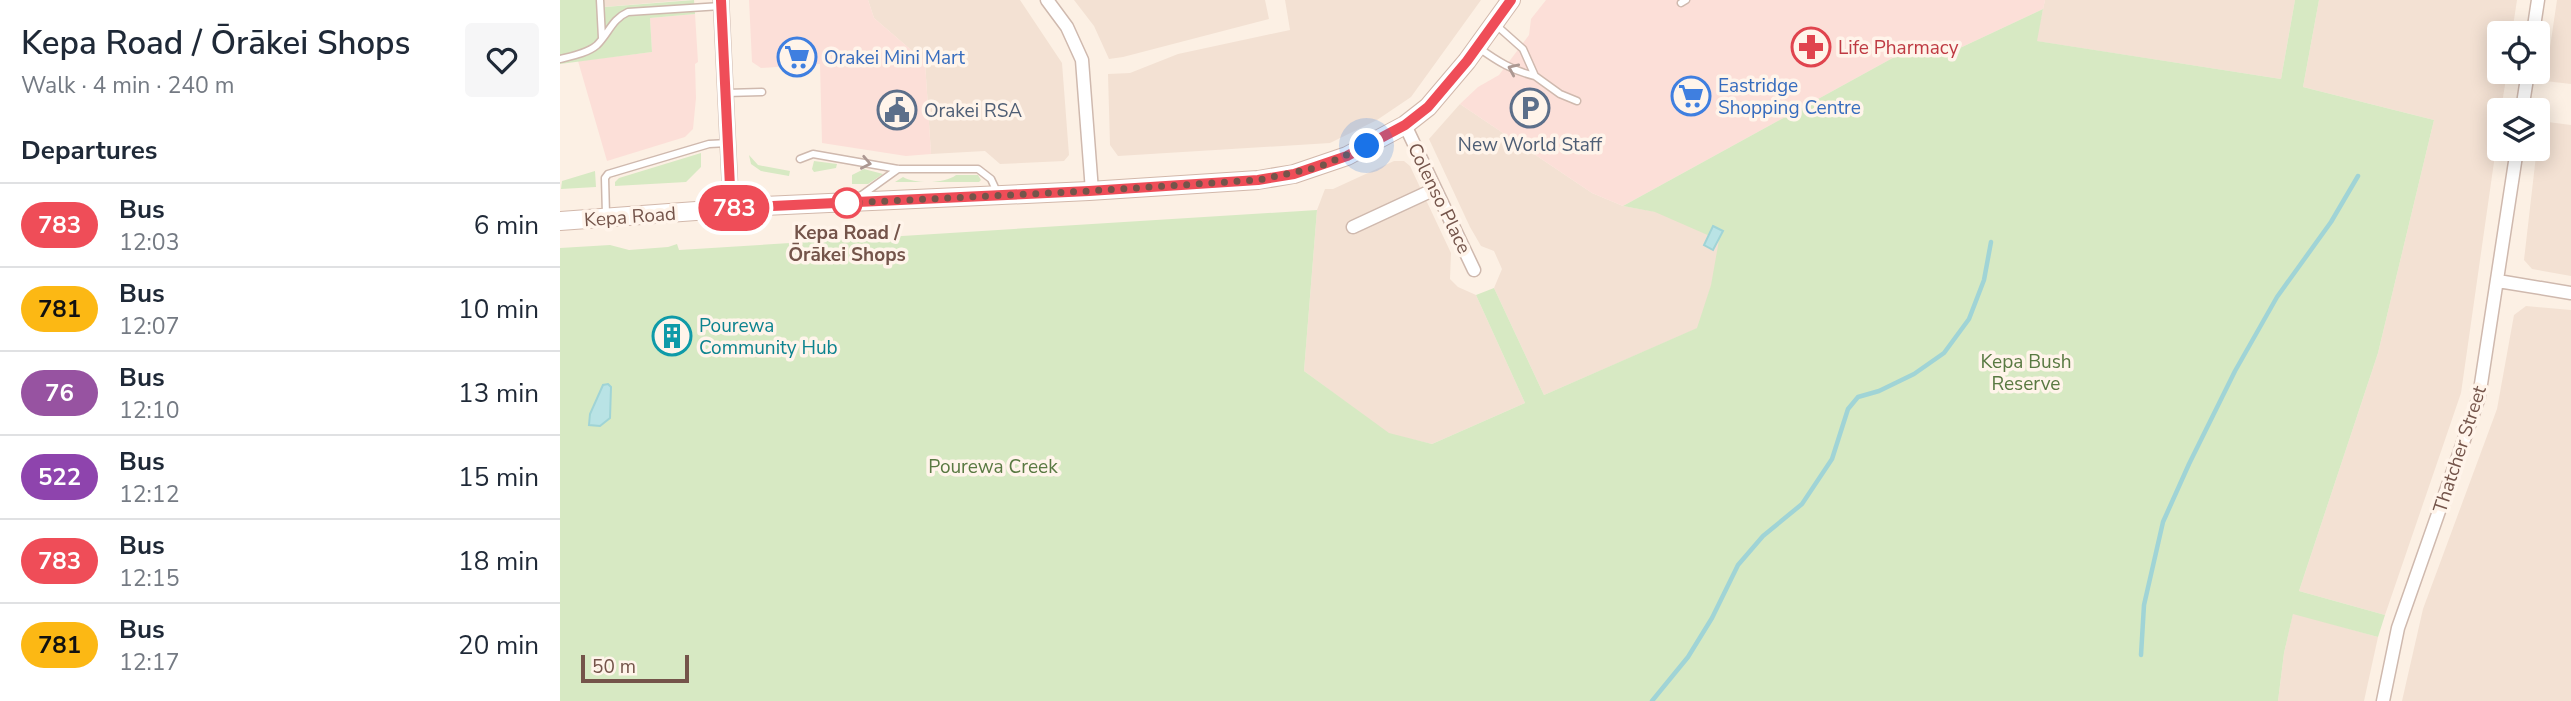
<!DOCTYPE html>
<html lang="en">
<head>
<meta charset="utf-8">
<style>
	:root { --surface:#fff; --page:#f6f6f7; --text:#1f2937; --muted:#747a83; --line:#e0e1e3 }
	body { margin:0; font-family:"Nunito Sans",sans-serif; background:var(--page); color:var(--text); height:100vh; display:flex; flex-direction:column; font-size:26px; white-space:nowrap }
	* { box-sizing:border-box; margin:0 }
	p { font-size:23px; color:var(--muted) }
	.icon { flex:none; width:38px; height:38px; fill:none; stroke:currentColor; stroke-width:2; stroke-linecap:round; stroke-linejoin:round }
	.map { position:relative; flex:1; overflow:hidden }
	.details { display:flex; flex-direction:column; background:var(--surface); width:560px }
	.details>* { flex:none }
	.badge { padding:0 14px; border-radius:23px; font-size:24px; line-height:46px }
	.tools { position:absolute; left:1927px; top:21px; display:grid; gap:14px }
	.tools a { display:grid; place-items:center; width:63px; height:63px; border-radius:7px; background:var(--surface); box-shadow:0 4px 18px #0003; font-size:35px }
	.scale { position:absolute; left:21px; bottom:18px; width:108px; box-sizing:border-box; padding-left:7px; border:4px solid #74544a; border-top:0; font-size:19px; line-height:24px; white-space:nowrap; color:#74544a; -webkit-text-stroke:5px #fff4ea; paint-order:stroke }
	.you { position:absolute; width:35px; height:35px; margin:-18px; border:5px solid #fff; border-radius:50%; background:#1a73e8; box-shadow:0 0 0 10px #1a73e833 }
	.map>.badge { position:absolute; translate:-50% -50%; box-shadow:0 0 0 4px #fff }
	h2 { padding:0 21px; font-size:26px; line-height:63px }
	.round { display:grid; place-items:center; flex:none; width:74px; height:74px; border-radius:7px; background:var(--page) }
	.summary { display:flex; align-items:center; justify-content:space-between; height:119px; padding:0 21px }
	h1 { font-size:33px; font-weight:600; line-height:52px }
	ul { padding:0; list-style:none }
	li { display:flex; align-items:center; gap:21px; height:84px; padding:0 21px; border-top:2px solid var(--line) }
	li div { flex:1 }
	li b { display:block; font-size:26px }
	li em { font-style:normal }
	li .badge { min-width:77px; font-weight:700; text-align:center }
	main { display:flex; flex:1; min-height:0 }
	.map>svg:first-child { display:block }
	.residential { fill:#f3e1d3 }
	.commercial { fill:#fcdfd8 }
	.green { fill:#d7e9c3 }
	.water { fill:#b9e3e5; stroke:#a0d4d6; stroke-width:2 }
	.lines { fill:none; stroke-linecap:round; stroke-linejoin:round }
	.stream { stroke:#a0d4d6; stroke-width:4.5 }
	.service-casing { stroke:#cfb9ae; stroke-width:9 }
	.minor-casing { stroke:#cfb9ae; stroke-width:15 }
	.tertiary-casing { stroke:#cfb9ae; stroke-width:17 }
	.secondary-casing { stroke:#d2b8ab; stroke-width:20 }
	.service { stroke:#fff; stroke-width:6 }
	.minor { stroke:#fff; stroke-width:12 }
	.tertiary { stroke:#fff; stroke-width:14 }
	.secondary { stroke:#fff; stroke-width:18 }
	.oneway { stroke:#ac9892 }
	.line-casing { stroke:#fff; stroke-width:16 }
	.line { stroke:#ef4d58; stroke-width:10 }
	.walk { stroke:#74544a; stroke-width:7; stroke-dasharray:0 12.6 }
	.stop-dot { fill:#fff; stroke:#ef4d58; stroke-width:3.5 }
	.labels { text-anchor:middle; stroke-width:7; stroke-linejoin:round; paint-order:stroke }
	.health-label { font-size:19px; fill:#be3a42; stroke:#fff4ea; text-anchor:start }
	.shop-label { font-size:19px; fill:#366cbe; stroke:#fff4ea; text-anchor:start }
	.service-label { font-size:19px; fill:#4e5e75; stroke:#fff4ea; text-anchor:start }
	.street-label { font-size:19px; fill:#74544a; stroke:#fff4ea }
	.stop-label { font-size:19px; font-weight:bold; fill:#74544a; stroke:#fff4ea }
	.culture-label { font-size:19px; fill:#0d838f; stroke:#fff4ea; text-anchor:start }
	.park-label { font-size:19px; fill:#597942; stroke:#fff4ea }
</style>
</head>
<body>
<main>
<section class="details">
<div class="summary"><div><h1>Kepa Road / Ōrākei Shops</h1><p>Walk · 4 min · 240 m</p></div><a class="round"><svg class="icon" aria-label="heart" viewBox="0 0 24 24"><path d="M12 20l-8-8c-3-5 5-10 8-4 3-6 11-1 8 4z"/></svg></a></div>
<h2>Departures</h2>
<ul>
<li><span class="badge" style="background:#ef4d58;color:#fff">783</span><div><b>Bus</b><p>12:03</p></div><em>6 min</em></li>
<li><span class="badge" style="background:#fcb814;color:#111">781</span><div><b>Bus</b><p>12:07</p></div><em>10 min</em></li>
<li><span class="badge" style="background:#9753a1;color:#fff">76</span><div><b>Bus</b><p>12:10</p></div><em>13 min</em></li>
<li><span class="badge" style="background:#8e44ad;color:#fff">522</span><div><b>Bus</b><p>12:12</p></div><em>15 min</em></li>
<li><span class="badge" style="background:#ef4d58;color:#fff">783</span><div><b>Bus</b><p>12:15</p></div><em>18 min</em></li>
<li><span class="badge" style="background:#fcb814;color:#111">781</span><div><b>Bus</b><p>12:17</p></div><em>20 min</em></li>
</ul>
</section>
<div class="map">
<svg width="2011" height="701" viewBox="0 0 2011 701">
	<rect width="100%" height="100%" fill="#fcf0e4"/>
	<path class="residential" d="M44,0H127L44,7Z
		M308,0H460L502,63L509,155L504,161L440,164L425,151L371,154L365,62L314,18Z
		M514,0H705L709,19L563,57L549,59L534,26Z
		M725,0H921L851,97L817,120L770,143L558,156L550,145L548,74L570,73L618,54L730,30Z
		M1485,0H1735L1721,79L1476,41Z
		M1759,0H1957L1952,33H1939V72H1947L1941,110H1939V127L1901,393L1825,615L1739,591L1818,353L1874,120L1743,87Z
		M1997,0H2011V84L1985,81Z
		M900,104L1032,193L1063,206L1170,225L1138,328L984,395L934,288L942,269L934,251L921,246L910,227L869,139Z
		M1980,121L2011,125V276L1972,269L1964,260Z
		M834,161H844L850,166L891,253L890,279L898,287L916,295L965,403L872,444L829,434L744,371L757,210L765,189H773Z
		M1966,306L2011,310V701H1842L1863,609L1937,409L1954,315Z
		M1733,613L1818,637L1804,701H1718L1724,653Z"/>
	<path class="commercial" d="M189,0H308L314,18L365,62L371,154L346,156L262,143L260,64L201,68L192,62Z
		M986,0H1485L1483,9L1385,55L1349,49L1063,206L1032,193L900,104L918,87L939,75L969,35L971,19Z
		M135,14L138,62L135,64L136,98L133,129L125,137L47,161L18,61L92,52L90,18Z"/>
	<path class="green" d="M0,0H44L45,7L134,0L135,14L90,18L92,52L0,64Z
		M1735,0H1759L1743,87L1874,120L1818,353L1739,591L1825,615L1818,637L1733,614L1724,653L1718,701H0V248L50,245L69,250L108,247L117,244L119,250L757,210L744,371L829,433L872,444L965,403L916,295L934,288L984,395L1137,328L1151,285L1159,240L1095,212L1063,206L1349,49L1385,55L1483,9L1477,41L1721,79Z
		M141,153V167L126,182L55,186V182L59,178Z
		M189,155L198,165L230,171L229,176L201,171L191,164Z
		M254,161L277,164L276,168L254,172L252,169Z
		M304,169L323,174L308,184H292V175Z
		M35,171L36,187L1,189L2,181Z
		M396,175H418L421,180L419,182H335L343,177C355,184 385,184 396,175Z"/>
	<path class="water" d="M1153,226L1163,231L1153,250L1144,245Z
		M48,384L51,387L50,418L40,426L29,425L30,414L43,385Z"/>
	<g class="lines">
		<path class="stream" d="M1581,655L1584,605L1603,522L1629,464L1675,371L1717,297L1771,222L1798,176
			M1092,701L1128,657L1152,618L1178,565L1203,536L1242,504L1272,459L1288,409L1298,397L1319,391L1354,374L1384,353L1409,319L1424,280L1431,242"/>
		<defs>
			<path id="service" d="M40,0L42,38
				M1121,3L1126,0
				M919,48C937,61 953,71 975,76L963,49L936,25
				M0,59C12,56 28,53 37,45C49,33 52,19 68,12L161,6
				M975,76L1000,94L1017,101
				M166,93L202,92
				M240,159L253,154L338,169H418L431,179L437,192
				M299,197L338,169
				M46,215L45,178L48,174L149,144L168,143"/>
			<path id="minor" d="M487,0L507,27L522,60L532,191
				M1973,33L1978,0
				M1962,110L1968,72
				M845,125L914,270
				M793,227L875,189
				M1938,281L2011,293
				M1823,701L1838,628L1919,397L1957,149"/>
			<path id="tertiary" d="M161,0L171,208"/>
			<path id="secondary" d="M0,221L204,206L529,191L698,180L734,174L787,156L845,125L868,107L907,61L951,0"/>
		</defs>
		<use href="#service" class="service-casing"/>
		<use href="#minor" class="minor-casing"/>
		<use href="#tertiary" class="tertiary-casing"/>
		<use href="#secondary" class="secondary-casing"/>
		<use href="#service" class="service"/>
		<use href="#minor" class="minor"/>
		<use href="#tertiary" class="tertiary"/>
		<use href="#secondary" class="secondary"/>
	</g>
	<defs><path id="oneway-chevron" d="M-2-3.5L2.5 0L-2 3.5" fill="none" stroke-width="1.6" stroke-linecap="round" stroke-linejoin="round" transform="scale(1.75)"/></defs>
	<g class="oneway">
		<use href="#oneway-chevron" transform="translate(953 69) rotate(-156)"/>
		<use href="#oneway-chevron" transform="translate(306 163) rotate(11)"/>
	</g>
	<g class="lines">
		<defs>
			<path id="line" d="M161,0L171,208L529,191L698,180L734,174L787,156L845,125L868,107L907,61L951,0"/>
		</defs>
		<use href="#line" class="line-casing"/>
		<use href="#line" class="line"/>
		<path class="walk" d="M287,203L529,191L698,180L759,167L807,146"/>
	</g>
	<defs>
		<symbol id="pharmacy-ring" viewBox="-11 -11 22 22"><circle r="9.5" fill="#fff4ea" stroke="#e0444e" stroke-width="1.5"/><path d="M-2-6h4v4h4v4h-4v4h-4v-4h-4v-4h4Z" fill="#e0444e"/></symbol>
		<symbol id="supermarket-ring" viewBox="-11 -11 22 22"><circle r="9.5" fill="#fff4ea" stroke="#3f7fe0" stroke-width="1.5"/><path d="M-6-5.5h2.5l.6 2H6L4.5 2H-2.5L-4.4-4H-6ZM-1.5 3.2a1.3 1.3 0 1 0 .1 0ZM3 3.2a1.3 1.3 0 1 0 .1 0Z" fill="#3f7fe0"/></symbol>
		<symbol id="parking-ring" viewBox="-11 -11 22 22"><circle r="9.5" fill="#fff4ea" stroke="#5c6f8a" stroke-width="1.5"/><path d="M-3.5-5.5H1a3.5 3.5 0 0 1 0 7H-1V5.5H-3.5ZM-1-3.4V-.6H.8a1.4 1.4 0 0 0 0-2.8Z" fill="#5c6f8a"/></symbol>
		<symbol id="civic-ring" viewBox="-11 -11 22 22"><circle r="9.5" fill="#fff4ea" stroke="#5c6f8a" stroke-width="1.5"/><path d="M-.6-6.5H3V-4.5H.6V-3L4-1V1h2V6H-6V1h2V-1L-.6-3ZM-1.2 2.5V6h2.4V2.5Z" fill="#5c6f8a"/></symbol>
		<symbol id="building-ring" viewBox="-11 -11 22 22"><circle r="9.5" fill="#fff4ea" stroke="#0f9aa8" stroke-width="1.5"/><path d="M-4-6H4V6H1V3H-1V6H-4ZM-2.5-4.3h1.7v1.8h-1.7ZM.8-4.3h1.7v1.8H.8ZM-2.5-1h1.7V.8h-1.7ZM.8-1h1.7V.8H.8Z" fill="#0f9aa8"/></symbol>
	</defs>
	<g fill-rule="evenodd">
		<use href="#pharmacy-ring" x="1229" y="25" width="44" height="44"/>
		<use href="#supermarket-ring" x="215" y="35" width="44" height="44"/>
		<use href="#supermarket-ring" x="1109" y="74" width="44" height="44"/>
		<use href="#parking-ring" x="948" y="86" width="44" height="44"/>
		<use href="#civic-ring" x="315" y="88" width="44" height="44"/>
		<use href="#building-ring" x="90" y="314" width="44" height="44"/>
	</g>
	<circle class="stop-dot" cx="287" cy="203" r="14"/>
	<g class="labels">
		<g class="health-label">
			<text x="1278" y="54">Life Pharmacy</text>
		</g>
		<g class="shop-label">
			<text x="264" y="64">Orakei Mini Mart</text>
			<text x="1158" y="92">Eastridge<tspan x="1158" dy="22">Shopping Centre</tspan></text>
		</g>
		<g class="service-label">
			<text x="364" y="117">Orakei RSA</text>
			<text x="970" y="151" text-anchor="middle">New World Staff</text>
		</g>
		<g class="street-label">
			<text transform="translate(880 198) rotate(64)" y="7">Colenso Place</text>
			<text transform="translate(70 216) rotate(-4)" y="7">Kepa Road</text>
			<text transform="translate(1899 449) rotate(-72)" y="7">Thatcher Street</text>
		</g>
		<g class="stop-label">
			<text x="287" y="239">Kepa Road /<tspan x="287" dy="22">Ōrākei Shops</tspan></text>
		</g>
		<g class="culture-label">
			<text x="139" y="332">Pourewa<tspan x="139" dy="22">Community Hub</tspan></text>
		</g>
		<g class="park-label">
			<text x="1466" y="368">Kepa Bush<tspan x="1466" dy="22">Reserve</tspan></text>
			<text x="433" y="473">Pourewa Creek</text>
		</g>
	</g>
</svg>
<div class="tools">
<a><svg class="icon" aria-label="locate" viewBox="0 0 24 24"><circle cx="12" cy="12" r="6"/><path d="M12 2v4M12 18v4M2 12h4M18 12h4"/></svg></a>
<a><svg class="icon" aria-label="layers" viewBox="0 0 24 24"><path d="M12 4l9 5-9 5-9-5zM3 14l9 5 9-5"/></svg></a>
</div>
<div class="scale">50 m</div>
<div class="you" style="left:807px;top:146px"></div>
<b class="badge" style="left:174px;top:208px;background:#ef4d58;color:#fff">783</b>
</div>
</main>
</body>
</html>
